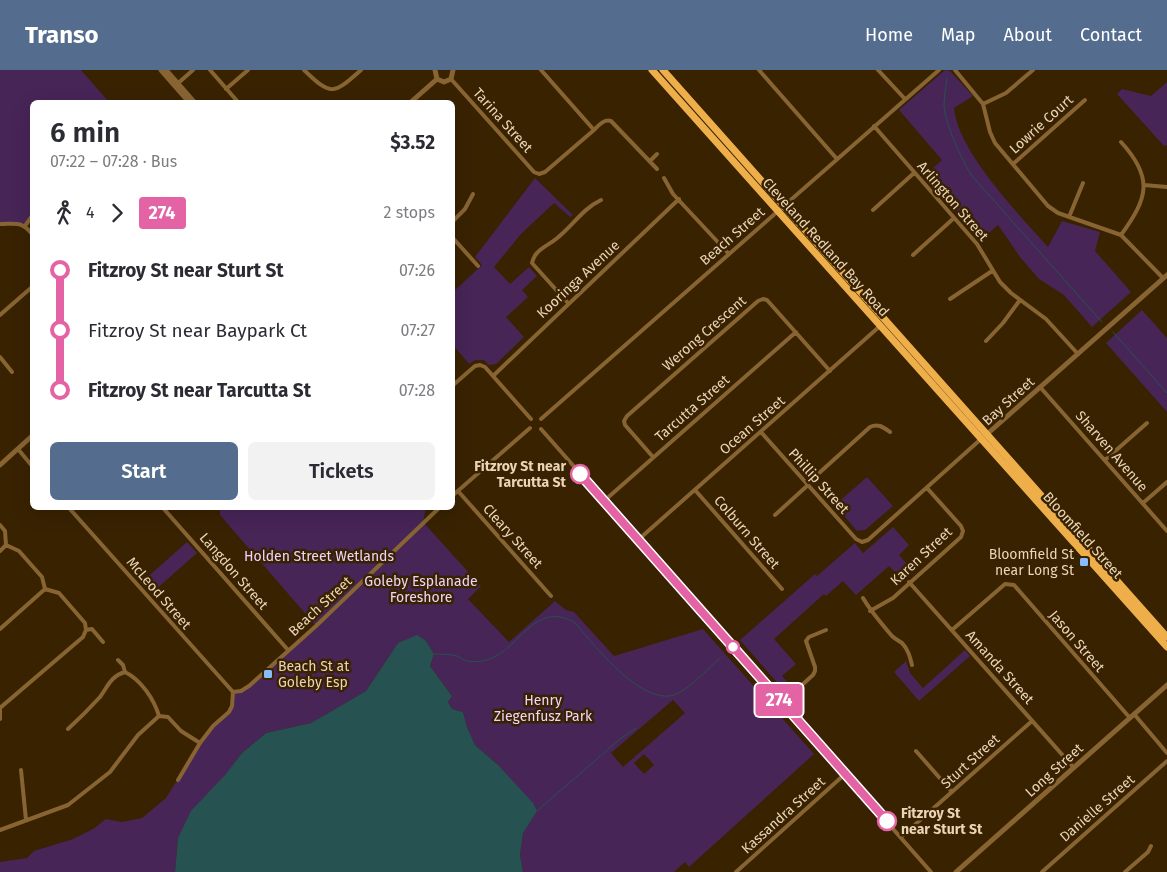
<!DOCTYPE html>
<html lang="en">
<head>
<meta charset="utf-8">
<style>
	:root { --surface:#fff; --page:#f2f2f3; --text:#2b2b33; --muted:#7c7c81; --accent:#546c8d }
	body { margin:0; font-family:"Fira Sans",sans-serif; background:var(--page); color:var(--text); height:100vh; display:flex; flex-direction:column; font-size:19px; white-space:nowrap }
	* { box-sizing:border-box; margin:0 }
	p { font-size:16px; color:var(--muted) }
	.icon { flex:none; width:28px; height:28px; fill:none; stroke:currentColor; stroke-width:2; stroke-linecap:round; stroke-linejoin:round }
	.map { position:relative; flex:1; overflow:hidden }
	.panel { position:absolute; left:30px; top:30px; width:425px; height:410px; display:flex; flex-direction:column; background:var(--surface); border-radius:8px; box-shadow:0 5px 20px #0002 }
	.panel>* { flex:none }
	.badge { padding:0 10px; border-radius:4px; font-size:18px; line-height:32px }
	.map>.badge { position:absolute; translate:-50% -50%; box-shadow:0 0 0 2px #fff }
	.legs { display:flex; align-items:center; gap:8px; height:55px; padding:0 20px; font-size:16px }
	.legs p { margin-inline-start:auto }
	.headline { display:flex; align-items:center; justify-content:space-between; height:85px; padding:0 20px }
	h1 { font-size:28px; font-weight:600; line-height:38px }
	.action { display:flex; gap:10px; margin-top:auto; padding:10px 20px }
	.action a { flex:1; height:58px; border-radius:8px; background:var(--accent); color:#fff; font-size:20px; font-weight:600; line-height:58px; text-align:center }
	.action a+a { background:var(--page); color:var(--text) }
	ul { padding:0 20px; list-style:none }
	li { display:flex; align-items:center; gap:18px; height:60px; font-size:19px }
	li i { display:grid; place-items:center; width:8px; height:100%; margin:0 6px; background:currentColor }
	li i::after { content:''; width:12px; height:12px; margin:-6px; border:4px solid; border-radius:50%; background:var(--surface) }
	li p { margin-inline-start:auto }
	li:first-child i { background:linear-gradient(#0000 50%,currentColor 0) }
	li:last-child i { background:linear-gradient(currentColor 50%,#0000 0) }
	header { display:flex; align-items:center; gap:30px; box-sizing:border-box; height:70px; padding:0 25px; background:var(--accent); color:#fff }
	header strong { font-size:24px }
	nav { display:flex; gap:28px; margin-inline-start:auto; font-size:18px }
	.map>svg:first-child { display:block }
	.green { fill:#472557; fill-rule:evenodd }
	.water { fill:#265251 }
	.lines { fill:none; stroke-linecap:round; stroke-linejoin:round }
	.stream { stroke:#265251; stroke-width:1 }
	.minor { stroke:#876432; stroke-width:4 }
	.tertiary { stroke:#876432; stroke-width:5 }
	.trunk { stroke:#eeaf4a; stroke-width:7 }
	.line-1-casing { stroke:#fff; stroke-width:11 }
	.line-1 { stroke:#e463a4; stroke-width:8 }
	.stop-1-dot { fill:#fff; stroke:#e463a4; stroke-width:2.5 }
	.poi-dot { fill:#87bbfb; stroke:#382200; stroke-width:2 }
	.labels { text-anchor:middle; stroke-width:5; stroke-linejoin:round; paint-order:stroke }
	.street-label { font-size:14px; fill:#ecd4b6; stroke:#382200 }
	.stop-label { font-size:14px; font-weight:bold; fill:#ecd4b6; stroke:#382200; text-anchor:end }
	.poi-label { font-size:14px; fill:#ecd4b6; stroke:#382200; text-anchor:end }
	.park-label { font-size:14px; fill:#efd5fd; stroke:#382200 }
</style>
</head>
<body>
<header>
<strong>Transo</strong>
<nav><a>Home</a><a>Map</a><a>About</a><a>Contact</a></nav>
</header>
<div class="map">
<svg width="1167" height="802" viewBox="0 0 1167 802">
	<rect width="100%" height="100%" fill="#382200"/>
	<path class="green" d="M0,0H81L109,32H32V146L25,156L0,154Z
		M945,0L950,1L973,26L954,38C958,82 1019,144 1048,177L1062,151L1100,162L1095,181L1131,222L1092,257L1064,225L1039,209L1020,187L998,155L981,170L924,106L942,90L899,40Z
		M1167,12V75L1164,76L1117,24L1122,19L1151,26Z
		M535,108L573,145L570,147L554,133L521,164L494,197L510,214L529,197L537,206L522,220L528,227L506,247L524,267L496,294L489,295L484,290H475L469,294L453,275V222L482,195L475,187Z
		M1142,240L1167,268V342L1106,273Z
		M867,407L893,436L865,460L857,461L835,435Z
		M220,438H426L423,452L481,516L468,529L509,572L555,531L566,540L574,542L614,586L703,559L814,684L689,797L685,792L674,802H523L520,785L523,763L498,695L475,675L467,657L463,642L452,639L448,632L452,626L430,596L434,584L426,571L398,573L366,621L311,653L266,663L242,683L178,768L175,802H0V792L27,788L34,781L73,769L93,759L106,749L122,752L142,748L166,728L200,673L213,656L229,642L232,636L233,622L241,621L316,556L220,445ZM673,630L685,643L623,697L611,683ZM644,684L654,695L644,704L634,693Z
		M893,457L909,475L899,485L914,502L904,512L889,496L856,525L843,511L826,526L824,524L774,569L796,594L782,606L794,620L788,625L740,570L815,504L817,506L855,473L863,483Z
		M187,472L197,483L153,522L143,511Z
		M965,580L970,586L919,631L894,602L906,591L910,603L923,618Z"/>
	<path class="water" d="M417,565L426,571L434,584L430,596L452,626L448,632L452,639L463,642L467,657L475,675L498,695L533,733L537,741L523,763L520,785L523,802H175L178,768L191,741L225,705L242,683L266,663L311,653L366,621L398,573Z"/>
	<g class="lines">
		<path class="stream" d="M947,8C946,17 944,27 944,36C945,54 962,90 972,106L1102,252
			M1113,262L1167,323
			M434,584C441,584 449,584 457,586C460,587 463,590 467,591C471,592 481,592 486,590C520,581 533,530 574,552C594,574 640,635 674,625C687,621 708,599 719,589
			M537,741L620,669L636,658"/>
		<path class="minor" d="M210,0L238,32
			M304,0C331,26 333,25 361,0
			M541,0L594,60C599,55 604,49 611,51L657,99
			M759,0L837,89
			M878,0L905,29
			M955,0L983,34L990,62L995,73L1048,136L1058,143L1121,165L1163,208
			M451,9L534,102L539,104L545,102L594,60
			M176,15L193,0
			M226,19L248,0
			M983,34L1006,23L1033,0
			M874,56L977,174L1000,212L1011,223L1046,249L1078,284
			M1121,72C1154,108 1148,128 1121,165
			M650,91L657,84
			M1013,94L1085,30
			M664,108L673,124L729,184
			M1144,115L1167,117
			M873,140L914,103
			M1069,147L1083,113
			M452,152L465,139L473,124
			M0,154C16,154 22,151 32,164
			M25,156L32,146
			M452,167L478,196
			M913,185L954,148
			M950,229L992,201
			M568,233L532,193C533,189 534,186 537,183C542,177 550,174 556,169C572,157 582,139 601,130
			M0,245L32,217
			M986,271L1003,253L1020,230
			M0,287L12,302
			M493,306L679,129
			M452,316L475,296L480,295L485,297L531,349
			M1040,317L1167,461
			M541,349L939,0
			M541,359L931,802
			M761,362L856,469L862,472L868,470L981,369
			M18,379L32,396
			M653,387L625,355L624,351L627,346L758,231L763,229L767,230L830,301
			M1105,390L1147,353
			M807,414L870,357C878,353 883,357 890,362
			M695,420L782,519
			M458,421L551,526
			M452,426L530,358
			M604,431L796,262
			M1143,433L1167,412
			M69,438L233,622
			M163,438L288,580
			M775,445L808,415
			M0,455L5,461L6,475L19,481L42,507L45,519L59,523L85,553L86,560L83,567L0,638V649
			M638,470L880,256
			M0,481L6,475
			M909,512L1074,698
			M863,528C871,542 882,554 892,566C895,569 899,571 902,573C908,579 910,587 912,595
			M870,541L893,528L961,467L963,461L961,456L927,418
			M0,559L45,519
			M86,560L92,559L103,572
			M952,560L1005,514L1014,515L1130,648
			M118,590L123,595L125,602
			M233,622L241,621L249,616L316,556L439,438
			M782,633L813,605L815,601V597L806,571L809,567L826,560
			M1134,644L1167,683
			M68,659C79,649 90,638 100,627C108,616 111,606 125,602C141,610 154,629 159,646L168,647L181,661L200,673
			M916,681L952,722
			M21,700L26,750
			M178,710L200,673L213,656L229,642L232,636L233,622
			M0,760L68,735L110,702L138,665L159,646
			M901,767L1032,651
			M736,802L845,704
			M1042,802L1167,691
			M1125,802L1148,782L1151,776"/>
		<path class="tertiary" d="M161,0L189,32
			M166,0L194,32
			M435,0L437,9L444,12L451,9L453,0
			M411,32L437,9
			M986,365L1167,205
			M0,395L32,366
			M956,802L1167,615"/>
		<path class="trunk" d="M652,0L1167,577
			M663,0L1167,567"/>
	</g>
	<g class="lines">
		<defs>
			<path id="line-1" d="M580,404L887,751"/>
		</defs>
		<use href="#line-1" class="line-1-casing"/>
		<use href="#line-1" class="line-1"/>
	</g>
	<g class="stop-1-dot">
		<circle cx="580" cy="404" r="9"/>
		<circle cx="733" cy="577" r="6"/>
		<circle cx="887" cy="751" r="9"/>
	</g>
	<g class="poi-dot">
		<rect x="1079" y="487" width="10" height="10" rx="2.5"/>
		<rect x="263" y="599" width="10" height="10" rx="2.5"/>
	</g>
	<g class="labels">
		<g class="street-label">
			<text transform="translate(503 50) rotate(48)" y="5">Tarina Street</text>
			<text transform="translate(1041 54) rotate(-42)" y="5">Lowrie Court</text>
			<text transform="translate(953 131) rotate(49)" y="5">Arlington Street</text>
			<text transform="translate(732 166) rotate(-41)" y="5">Beach Street</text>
			<text transform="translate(826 177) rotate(48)" y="5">Cleveland Redland Bay Road</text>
			<text transform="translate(578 209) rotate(-43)" y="5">Kooringa Avenue</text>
			<text transform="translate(704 263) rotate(-41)" y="5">Werong Crescent</text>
			<text transform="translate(1008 331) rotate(-42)" y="5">Bay Street</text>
			<text transform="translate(692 338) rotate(-41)" y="5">Tarcutta Street</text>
			<text transform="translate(752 355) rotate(-41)" y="5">Ocean Street</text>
			<text transform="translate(1112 381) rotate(49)" y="5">Sharven Avenue</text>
			<text transform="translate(819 411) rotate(48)" y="5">Phillip Street</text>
			<text transform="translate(747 462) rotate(49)" y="5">Colburn Street</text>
			<text transform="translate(1083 465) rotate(48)" y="5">Bloomfield Street</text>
			<text transform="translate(513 466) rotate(48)" y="5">Cleary Street</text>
			<text transform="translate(921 486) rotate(-43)" y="5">Karen Street</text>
			<text transform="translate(234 501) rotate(49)" y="5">Langdon Street</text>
			<text transform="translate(159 523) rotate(49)" y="5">McLeod Street</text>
			<text transform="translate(320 536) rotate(-43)" y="5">Beach Street</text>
			<text transform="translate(1077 571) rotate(49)" y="5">Jason Street</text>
			<text transform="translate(1000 597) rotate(48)" y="5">Amanda Street</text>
			<text transform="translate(970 691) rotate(-42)" y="5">Sturt Street</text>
			<text transform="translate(1054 700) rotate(-42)" y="5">Long Street</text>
			<text transform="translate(1097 738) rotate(-41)" y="5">Danielle Street</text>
			<text transform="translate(783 745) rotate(-42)" y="5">Kassandra Street</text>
		</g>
		<g class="stop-label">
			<text x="566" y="401">Fitzroy St near<tspan x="566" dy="16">Tarcutta St</tspan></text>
			<text x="901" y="748" text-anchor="start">Fitzroy St<tspan x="901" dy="16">near Sturt St</tspan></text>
		</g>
		<g class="poi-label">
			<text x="1074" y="489">Bloomfield St<tspan x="1074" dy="16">near Long St</tspan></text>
			<text x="278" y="601" text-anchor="start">Beach St at<tspan x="278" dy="16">Goleby Esp</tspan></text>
		</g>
		<g class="park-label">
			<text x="319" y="491">Holden Street Wetlands</text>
			<text x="421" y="516">Goleby Esplanade<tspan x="421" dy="16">Foreshore</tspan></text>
			<text x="543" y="635">Henry<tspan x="543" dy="16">Ziegenfusz Park</tspan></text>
		</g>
	</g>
</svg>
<b class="badge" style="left:779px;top:630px;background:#e463a4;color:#fff">274</b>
<section class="panel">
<div class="headline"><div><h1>6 min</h1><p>07:22 – 07:28 · Bus</p></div><b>$3.52</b></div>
<div class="legs"><svg class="icon" aria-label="walk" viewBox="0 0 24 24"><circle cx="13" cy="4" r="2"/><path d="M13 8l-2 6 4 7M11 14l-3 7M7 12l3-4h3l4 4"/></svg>4<svg class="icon" aria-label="forward" viewBox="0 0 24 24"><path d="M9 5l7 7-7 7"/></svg><b class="badge" style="background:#e463a4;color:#fff">274</b><p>2 stops</p></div>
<ul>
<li><i style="color:#e463a4"></i><b>Fitzroy St near Sturt St</b><p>07:26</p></li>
<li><i style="color:#e463a4"></i><span>Fitzroy St near Baypark Ct</span><p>07:27</p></li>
<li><i style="color:#e463a4"></i><b>Fitzroy St near Tarcutta St</b><p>07:28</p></li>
</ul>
<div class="action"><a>Start</a><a>Tickets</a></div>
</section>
</div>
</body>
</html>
